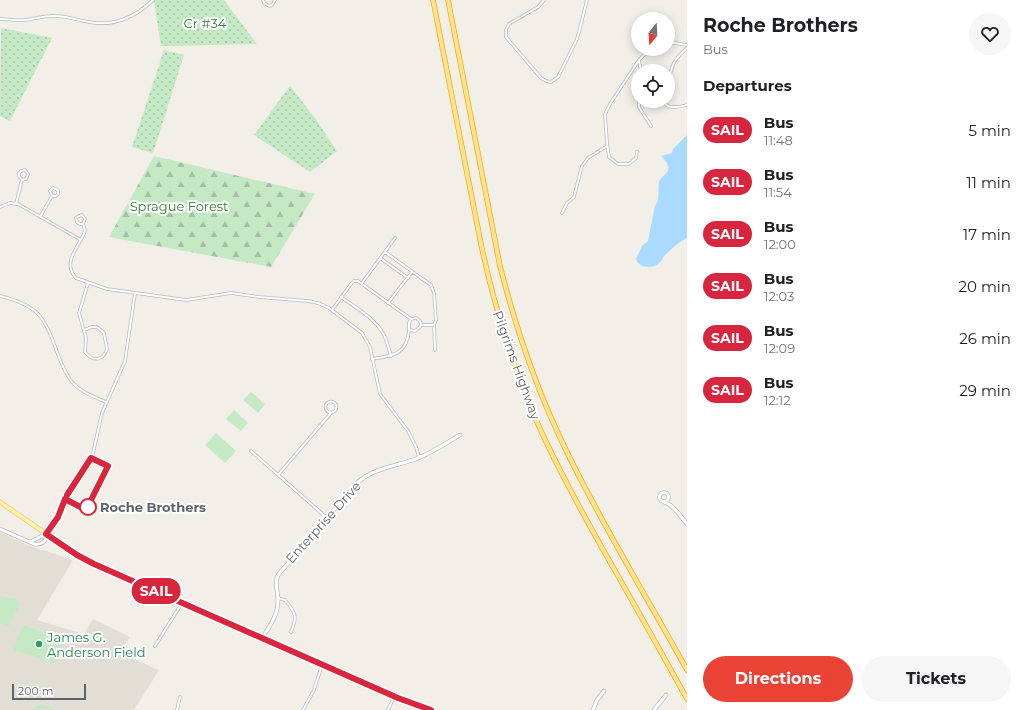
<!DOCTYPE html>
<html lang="en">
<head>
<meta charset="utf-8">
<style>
	:root { --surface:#fff; --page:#f6f6f6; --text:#202124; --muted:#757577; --accent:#ea4335 }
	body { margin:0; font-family:Montserrat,sans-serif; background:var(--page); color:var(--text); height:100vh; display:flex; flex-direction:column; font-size:15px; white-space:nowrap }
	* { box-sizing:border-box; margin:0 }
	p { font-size:13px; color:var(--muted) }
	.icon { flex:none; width:22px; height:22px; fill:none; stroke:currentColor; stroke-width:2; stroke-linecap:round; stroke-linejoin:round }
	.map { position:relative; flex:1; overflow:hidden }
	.details { display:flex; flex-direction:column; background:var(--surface); width:340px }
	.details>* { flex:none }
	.badge { padding:0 8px; border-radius:13px; font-size:14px; line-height:26px }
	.needle { width:26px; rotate:198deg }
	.tools { position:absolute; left:631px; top:12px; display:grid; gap:8px }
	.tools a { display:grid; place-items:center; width:44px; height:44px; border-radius:50%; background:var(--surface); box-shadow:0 2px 10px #0003; font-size:20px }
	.scale { position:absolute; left:12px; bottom:10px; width:74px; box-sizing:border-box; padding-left:4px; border:2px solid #5f6368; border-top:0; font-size:11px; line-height:14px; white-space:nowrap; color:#5f6368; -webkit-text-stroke:3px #fff; paint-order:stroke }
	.map>.badge { position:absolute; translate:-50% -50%; box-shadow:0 0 0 2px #fff }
	h2 { padding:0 16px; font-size:15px; line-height:36px }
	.round { display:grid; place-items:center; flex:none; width:42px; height:42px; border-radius:21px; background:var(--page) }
	.headline { display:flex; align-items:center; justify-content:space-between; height:68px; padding:0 16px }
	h1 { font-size:19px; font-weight:700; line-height:30px }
	.action { display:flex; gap:8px; margin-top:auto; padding:8px 16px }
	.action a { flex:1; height:46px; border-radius:24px; background:var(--accent); color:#fff; font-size:16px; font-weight:700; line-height:46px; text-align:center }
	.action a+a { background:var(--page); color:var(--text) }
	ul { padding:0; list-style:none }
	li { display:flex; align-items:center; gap:12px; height:52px; padding:0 16px }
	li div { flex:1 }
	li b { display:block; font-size:15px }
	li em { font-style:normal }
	li .badge { min-width:44px; font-weight:700; text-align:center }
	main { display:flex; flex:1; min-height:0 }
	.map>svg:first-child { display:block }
	.education { fill:#e1ded6 }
	.green { fill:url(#green-dots) }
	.forest { fill:url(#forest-firs) }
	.pitch { fill:#c5e8c5 }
	.water { fill:#aadaff }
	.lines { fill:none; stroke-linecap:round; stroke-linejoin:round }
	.street-casing { stroke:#b5b8bc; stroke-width:3.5 }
	.secondary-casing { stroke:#b6babf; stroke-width:4.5 }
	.primary-casing { stroke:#f2c960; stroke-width:5 }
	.highway-casing { stroke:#f9ab00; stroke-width:5.5 }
	.street { stroke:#fff; stroke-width:2 }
	.secondary { stroke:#fff; stroke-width:3 }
	.primary { stroke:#fff2af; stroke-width:3.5 }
	.highway { stroke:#fde293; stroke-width:4 }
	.line-casing { stroke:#fff; stroke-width:9 }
	.line { stroke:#d7263d; stroke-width:6 }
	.stop-dot { fill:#fff; stroke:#d7263d; stroke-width:2 }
	.leisure-dot { fill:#2e9e5b; stroke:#fff; stroke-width:1.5 }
	.labels { text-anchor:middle; stroke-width:4; stroke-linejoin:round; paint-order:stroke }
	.park-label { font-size:13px; fill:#348238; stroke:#fff }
	.street-label { font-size:13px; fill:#5f6368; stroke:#fff }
	.stop-label { font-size:13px; font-weight:bold; fill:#5f6368; stroke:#fff; text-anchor:start }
	.leisure-label { font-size:13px; fill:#27864d; stroke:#fff; text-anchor:start }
</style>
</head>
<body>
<main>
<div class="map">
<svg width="687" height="710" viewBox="0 0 687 710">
	<defs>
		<pattern id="green-dots" width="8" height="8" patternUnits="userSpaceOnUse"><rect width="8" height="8" fill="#c5e8c5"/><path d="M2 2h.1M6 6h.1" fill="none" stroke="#a3c0a4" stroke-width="1.8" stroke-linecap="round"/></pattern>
		<pattern id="forest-firs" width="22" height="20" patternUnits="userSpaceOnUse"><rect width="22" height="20" fill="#c5e8c5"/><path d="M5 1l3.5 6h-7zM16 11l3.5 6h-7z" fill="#a3c0a4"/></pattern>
	</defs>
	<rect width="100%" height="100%" fill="#f1efe8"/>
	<path class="education" d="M0,532L27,545L73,560L37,620L84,634L93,619L130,637L120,653L159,670L134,710H0Z"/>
	<path class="green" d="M154,0H224L257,44L161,46Z
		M1,28L52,38L10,121L0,116Z
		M164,50L184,55L153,153L132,147Z
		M290,86L315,118L337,151L310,172L254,135Z"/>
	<path class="forest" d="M154,156L315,194L271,267L109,237Z"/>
	<path class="pitch" d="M251,392L265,404L258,413L243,400Z
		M234,410L248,423L241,431L226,419Z
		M216,433L236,451L225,463L205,445Z
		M0,596L16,599L20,603L19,607L8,627L0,623Z
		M22,625L63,638L55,663L14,650Z
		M43,705L50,707L54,710L43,709L31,710L37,706Z"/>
	<path class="water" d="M687,135V238C679,242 671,249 665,255C663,257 662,261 659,263C652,269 640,269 636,259L642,246L648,241L655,206L658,201L659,181C669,170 673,169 661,156L672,153L673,149Z"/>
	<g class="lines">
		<defs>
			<path id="street" d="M263,0L264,3L269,6L272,5L275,0
				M544,0L538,7L509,24L506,30V37L541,78L546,81L551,82L558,77L577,39L580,28L587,0
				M0,19C8,19 16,21 25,20C35,19 45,15 55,16C67,16 77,20 89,22C113,27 136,17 153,0
				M668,42L687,45
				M639,61L641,71
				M668,84C672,66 672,61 687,48
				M639,101V107L651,126
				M663,101C668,110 678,107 687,105
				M637,152L636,158L629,164H618L609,157L607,143L605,114L610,104L639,60L650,49
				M16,204L22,180L26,179L28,174L25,170L21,171L19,173V176L22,180
				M0,207L10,203L18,204L81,240
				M562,213L567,203L574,197L582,166L588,158L607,146
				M40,217L52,196H56L58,194V190L53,188L50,191L52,196
				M83,224H80L77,222L76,218L79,216L82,215L85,219L83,224L85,231C80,246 61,262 76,278L107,289L186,300L231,293L259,297L308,301L318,303L329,308L362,333L370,347L380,394L408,431L416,447L419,457
				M385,252L431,285L434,293L436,320L434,325L435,350
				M380,258L408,278
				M362,283L395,238
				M0,296C37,305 45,316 57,352C61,363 65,373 72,382C81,392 94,397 106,402
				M341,297C356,308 375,318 384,335C387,341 389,349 391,356
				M388,303L412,272
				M332,310L351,284L354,281H358L411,319
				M422,325H434
				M84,330L92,327H97L104,333L107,349C103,361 93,362 85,352L86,338L79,313L88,283
				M372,359C392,356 407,355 409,330L415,331L420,327C422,323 420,320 416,318L411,319L409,323V330
				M325.5 407a5.5 5.5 0 1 1 11 0a5.5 5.5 0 1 1-11 0Z
				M251,451L327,518
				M278,475L331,413
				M46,534L58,517L67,495L88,463L93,453L102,413L125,361L135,293
				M278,598L285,600C295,612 298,616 291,632
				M155,646L182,603
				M177,710L180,697
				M303,710L314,690L322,665
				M388,710L394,697"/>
			<path id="secondary" d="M659.5 497a4.5 4.5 0 1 1 9 0a4.5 4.5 0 1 1-9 0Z
				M664,502C673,504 681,517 687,524
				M0,529L34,544C41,545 47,542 46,534
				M30,542L46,534
				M262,638C270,626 278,615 278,600C278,591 274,583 278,575L358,482C374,468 396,466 416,459C431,453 445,444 460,435
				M593,710L597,700L604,691
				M654,710L666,695"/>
			<path id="primary" d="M0,502L77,555L94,564L398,698L431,710"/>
			<path id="highway" d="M433,0L481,244C494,305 512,365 537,422C556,465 578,505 601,546C630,597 659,648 687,699
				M448,0L500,266C516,329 537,391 566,450C602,525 647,597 687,670"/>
		</defs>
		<use href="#street" class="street-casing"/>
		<use href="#secondary" class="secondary-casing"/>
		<use href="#primary" class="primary-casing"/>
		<use href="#highway" class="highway-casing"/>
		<use href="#street" class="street"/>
		<use href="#secondary" class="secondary"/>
		<use href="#primary" class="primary"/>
		<use href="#highway" class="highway"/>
	</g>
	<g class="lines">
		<defs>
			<path id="line" d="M67,495L91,458L108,466L86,510L65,499L58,517L46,534L77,555L94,564L398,698L431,710"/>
		</defs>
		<use href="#line" class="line-casing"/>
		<use href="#line" class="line"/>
	</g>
	<circle class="stop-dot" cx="88" cy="507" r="8"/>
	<circle class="leisure-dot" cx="39" cy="644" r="4"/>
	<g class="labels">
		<g class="park-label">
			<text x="205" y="28">Cr #34</text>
			<text x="179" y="211">Sprague Forest</text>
		</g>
		<g class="street-label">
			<text transform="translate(517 365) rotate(70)" y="5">Pilgrims Highway</text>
			<text transform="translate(323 522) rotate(-48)" y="5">Enterprise Drive</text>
		</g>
		<g class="stop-label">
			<text x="100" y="512">Roche Brothers</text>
		</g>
		<g class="leisure-label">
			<text x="47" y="642">James G.<tspan x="47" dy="15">Anderson Field</tspan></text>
		</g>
	</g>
</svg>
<div class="tools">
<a><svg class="needle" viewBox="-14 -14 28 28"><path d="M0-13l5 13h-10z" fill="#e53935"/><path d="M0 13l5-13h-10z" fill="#757577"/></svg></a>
<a><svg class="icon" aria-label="locate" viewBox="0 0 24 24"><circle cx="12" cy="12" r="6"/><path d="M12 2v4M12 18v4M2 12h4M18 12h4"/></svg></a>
</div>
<div class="scale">200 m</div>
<b class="badge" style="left:156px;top:591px;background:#d7263d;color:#fff">SAIL</b>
</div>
<section class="details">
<div class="headline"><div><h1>Roche Brothers</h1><p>Bus</p></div><a class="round"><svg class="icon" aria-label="heart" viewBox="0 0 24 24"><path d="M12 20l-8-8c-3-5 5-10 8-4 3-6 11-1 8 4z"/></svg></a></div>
<h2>Departures</h2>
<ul>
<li><span class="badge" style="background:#d7263d;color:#fff">SAIL</span><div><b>Bus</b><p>11:48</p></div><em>5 min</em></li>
<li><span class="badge" style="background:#d7263d;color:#fff">SAIL</span><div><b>Bus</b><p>11:54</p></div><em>11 min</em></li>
<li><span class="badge" style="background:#d7263d;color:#fff">SAIL</span><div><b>Bus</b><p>12:00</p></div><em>17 min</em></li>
<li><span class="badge" style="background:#d7263d;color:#fff">SAIL</span><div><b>Bus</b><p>12:03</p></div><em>20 min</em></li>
<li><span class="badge" style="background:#d7263d;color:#fff">SAIL</span><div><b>Bus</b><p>12:09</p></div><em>26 min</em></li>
<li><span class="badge" style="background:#d7263d;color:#fff">SAIL</span><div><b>Bus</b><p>12:12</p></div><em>29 min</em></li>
</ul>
<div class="action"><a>Directions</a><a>Tickets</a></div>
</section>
</main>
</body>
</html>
